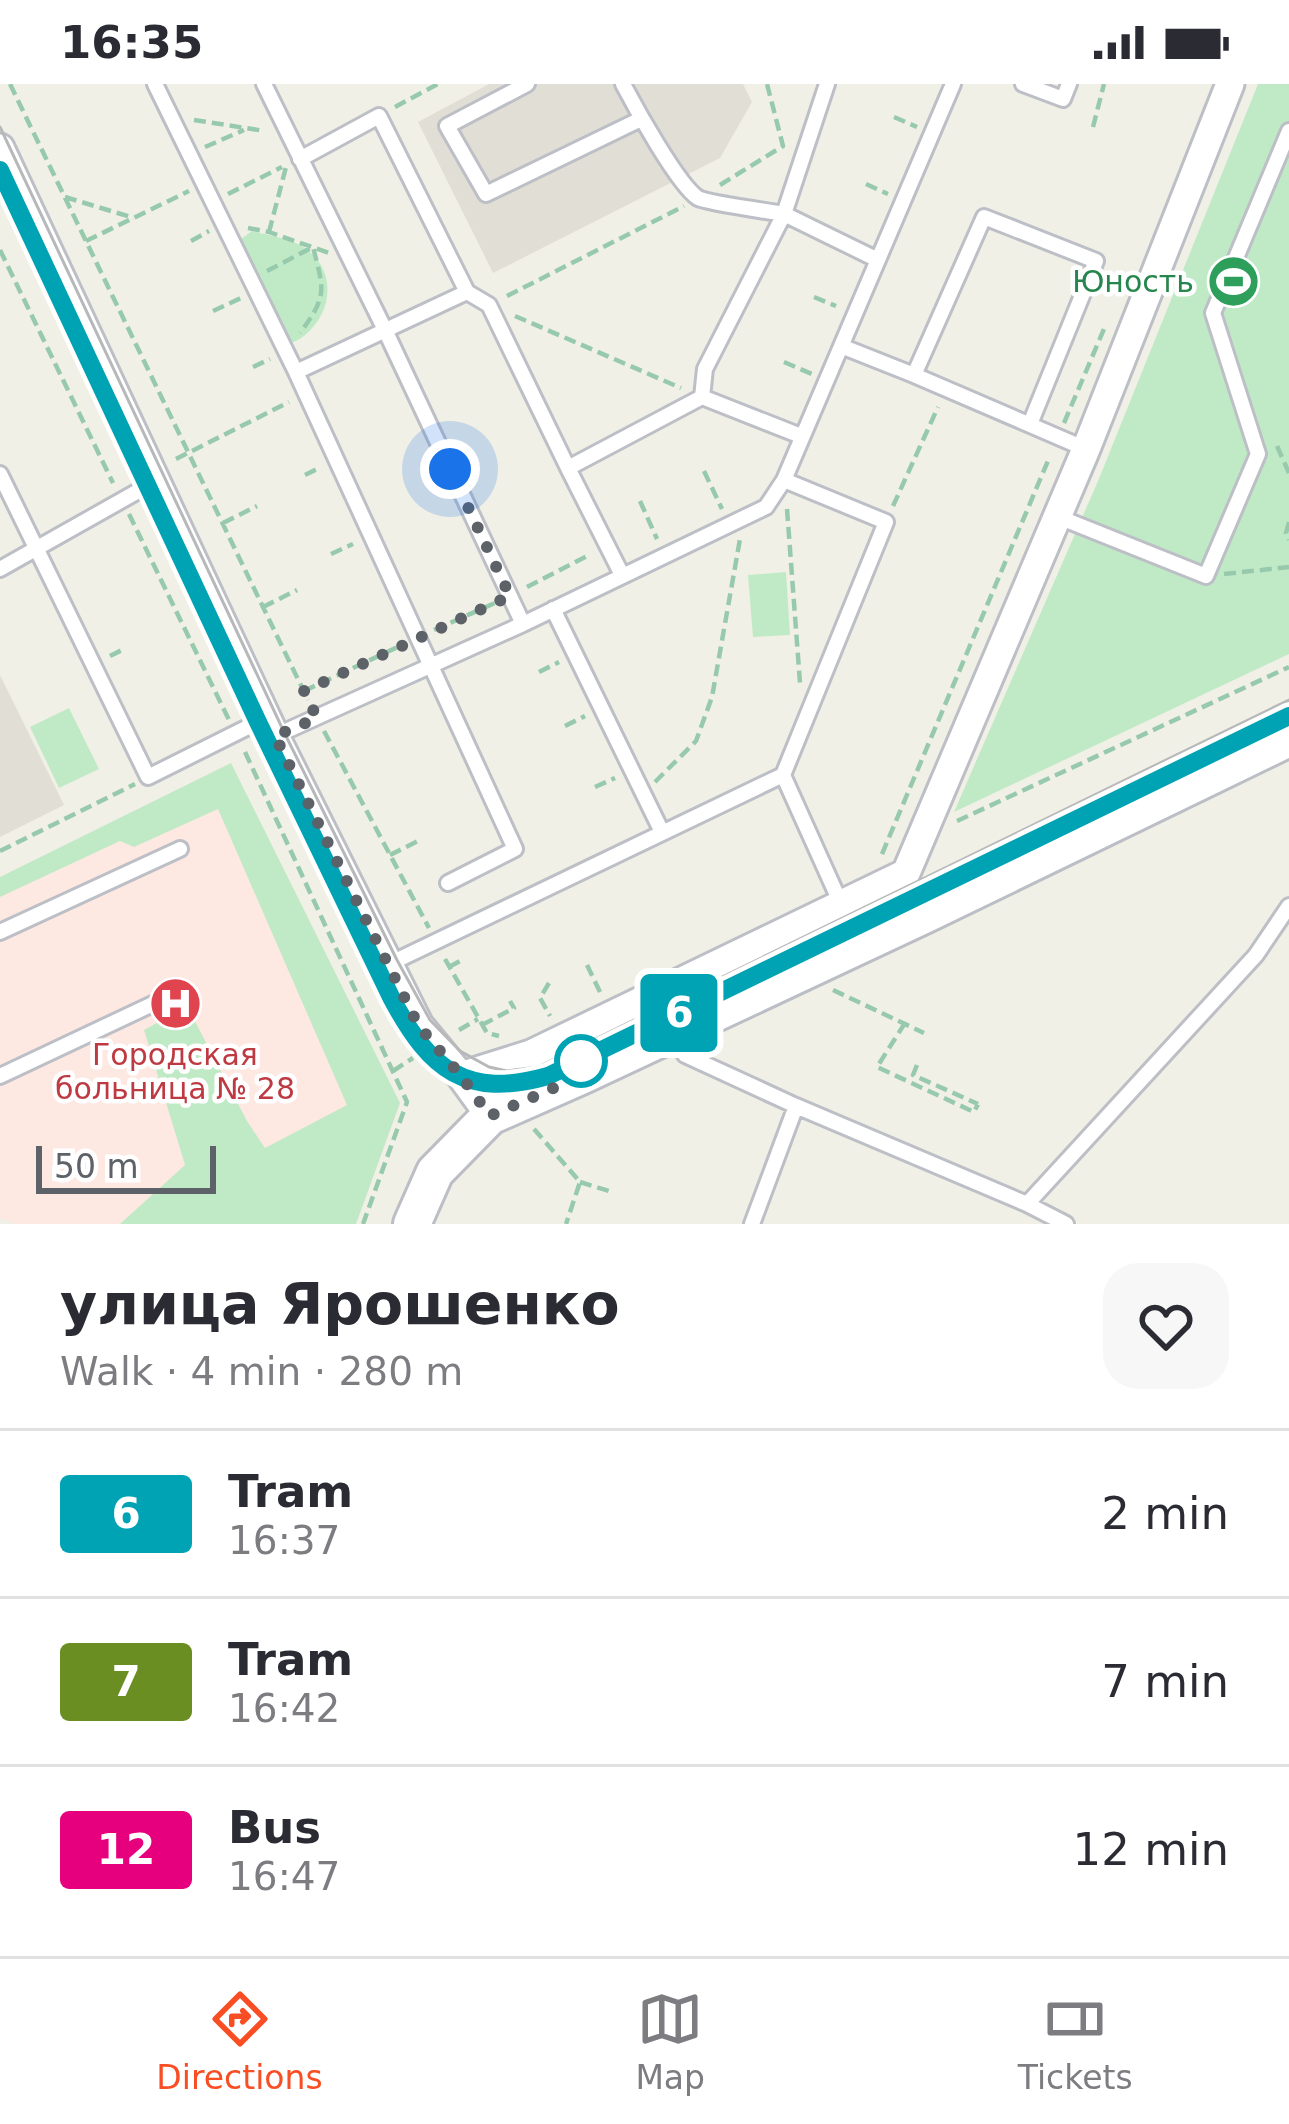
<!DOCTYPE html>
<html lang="en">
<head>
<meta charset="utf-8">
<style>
	:root { --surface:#fff; --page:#f7f7f7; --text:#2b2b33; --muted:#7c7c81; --line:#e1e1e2; --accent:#f94e24 }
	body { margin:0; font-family:"DejaVu Sans",sans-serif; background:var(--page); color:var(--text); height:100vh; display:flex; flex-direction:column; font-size:45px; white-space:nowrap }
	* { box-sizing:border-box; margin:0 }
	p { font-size:39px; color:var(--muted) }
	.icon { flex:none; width:66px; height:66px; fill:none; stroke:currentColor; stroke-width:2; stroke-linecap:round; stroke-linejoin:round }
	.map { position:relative; height:1140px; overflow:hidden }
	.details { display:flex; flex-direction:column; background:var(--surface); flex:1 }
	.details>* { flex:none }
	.badge { padding:0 24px; border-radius:9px; font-size:42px; line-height:78px }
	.scale { position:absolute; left:36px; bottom:30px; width:180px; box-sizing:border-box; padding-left:12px; border:6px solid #5d6168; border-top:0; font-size:33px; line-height:42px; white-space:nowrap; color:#5d6168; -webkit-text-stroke:9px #fff; paint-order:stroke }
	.you { position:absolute; width:60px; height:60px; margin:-30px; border:9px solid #fff; border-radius:50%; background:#1a73e8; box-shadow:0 0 0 18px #1a73e833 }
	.map>.badge { position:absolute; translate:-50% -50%; box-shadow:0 0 0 6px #fff }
	.round { display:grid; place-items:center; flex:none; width:126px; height:126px; border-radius:36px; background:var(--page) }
	.summary { display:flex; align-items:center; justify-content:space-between; height:204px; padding:0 60px }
	h1 { font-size:57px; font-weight:700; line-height:90px }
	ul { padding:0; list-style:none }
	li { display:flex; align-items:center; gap:36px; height:168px; padding:0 60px; border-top:3px solid var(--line) }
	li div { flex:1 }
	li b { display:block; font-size:45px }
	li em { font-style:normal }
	li .badge { min-width:132px; font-weight:700; text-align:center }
	.status { display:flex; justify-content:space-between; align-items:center; height:84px; padding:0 60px; background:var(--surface); direction:ltr }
	.status svg { height:33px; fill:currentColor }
	.tab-bar { display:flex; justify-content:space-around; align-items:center; height:168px; border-top:3px solid var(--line); background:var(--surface); font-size:33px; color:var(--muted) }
	.tab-bar a { display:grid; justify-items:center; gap:6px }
	.tab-bar .on { color:var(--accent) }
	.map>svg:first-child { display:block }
	.education { fill:#e1dfd5 }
	.medical { fill:#fee8e2 }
	.green { fill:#c0eac6 }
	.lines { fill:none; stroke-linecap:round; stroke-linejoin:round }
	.lane-casing { stroke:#bdbfc6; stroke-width:20 }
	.street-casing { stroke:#bdbfc6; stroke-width:33 }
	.secondary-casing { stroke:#bbbec5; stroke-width:42 }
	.path { stroke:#97caac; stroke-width:4.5; stroke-dasharray:12 6; stroke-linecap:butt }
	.lane { stroke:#fff; stroke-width:14 }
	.street { stroke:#fff; stroke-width:27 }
	.secondary { stroke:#fff; stroke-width:36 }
	.tram { stroke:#b7b8b9; stroke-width:3 }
	.line-casing { stroke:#fff; stroke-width:27 }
	.line { stroke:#00a3b4; stroke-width:18 }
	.walk { stroke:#5d6168; stroke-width:12; stroke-dasharray:0 21.6 }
	.stop-dot { fill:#fff; stroke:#00a3b4; stroke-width:6 }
	.labels { text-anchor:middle; stroke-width:9; stroke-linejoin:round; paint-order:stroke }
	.leisure-label { font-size:30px; fill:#27864d; stroke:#fff; text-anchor:end }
	.health-label { font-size:30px; fill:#be3a42; stroke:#fff }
</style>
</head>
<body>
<div class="status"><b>16:35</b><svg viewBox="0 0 49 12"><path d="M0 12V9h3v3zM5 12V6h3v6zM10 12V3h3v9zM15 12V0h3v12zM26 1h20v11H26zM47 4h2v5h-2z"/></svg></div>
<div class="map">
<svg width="1289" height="1140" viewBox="0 0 1289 1140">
	<rect width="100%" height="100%" fill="#f1f0e6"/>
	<path class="education" d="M489,0H743L752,18L720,74L493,189L418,38Z
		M0,591L64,721L0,753Z"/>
	<path class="medical" d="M231,679L400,1019L356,1140H17L0,1134V793Z"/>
	<path class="green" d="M1258,0H1289V570L954,728L1098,397Z
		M252,147C267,151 287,154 300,161C336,181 336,226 304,252C299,256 293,258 287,261L237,158Z
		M786,488L790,551L753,553L748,491Z
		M69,624L99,685L59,704L30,643Z
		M231,679L400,1019L356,1140H120L185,1081L144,946L187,922L247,1037L265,1064L347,1021L218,725L134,763L120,757L0,813V793Z"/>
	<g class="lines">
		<defs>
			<path id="lane" d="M155,0L296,288L515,765L448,799
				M264,0L386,248L523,540
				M527,0L447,42L486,110L641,35
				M623,0C635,23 678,101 698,114C707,119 768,127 784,130L827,0
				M1023,0L1063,15L1069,0
				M300,75L379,32L467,208L489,221L568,384
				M841,262L914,291
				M296,288L467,208
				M1030,340L1096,177L984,133L914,291L1086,365
				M801,352L702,313L705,285L784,130L878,176
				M0,390L148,693L266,634
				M1056,432L1206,492L1258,370L1213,229L1289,47
				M0,485L156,397
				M622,491L568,384L702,313
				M553,525L662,748
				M275,652L523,540L766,423L784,396
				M783,691L841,820
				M0,848L180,765
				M389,880L783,691L886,438L784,396L953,0
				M674,952L685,971L796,1022L1027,1120L1066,1140
				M0,992L176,909
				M1027,1120L1256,871L1289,822
				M752,1140L796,1022"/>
			<path id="street" d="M0,64L275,652L419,941L461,992L490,1032
				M461,992L531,970L906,789L1086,365L1230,0"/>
			<path id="secondary" d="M412,1140L435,1088L490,1032L585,990L926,830L1289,654"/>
		</defs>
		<use href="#lane" class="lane-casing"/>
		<use href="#street" class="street-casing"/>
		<use href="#secondary" class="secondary-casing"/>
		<path class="path" d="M10,0L308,616
			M395,23L438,0
			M894,33L917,43
			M194,36L265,47
			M1093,43L1104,0
			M205,63L244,46
			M866,100L888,110
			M720,101L783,62L767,0
			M228,110L282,83
			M65,113L134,134
			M248,144L269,148L329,169
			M269,148L286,83
			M86,157L189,107
			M191,157L209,147
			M0,166L113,399
			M267,187L313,163C324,207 328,211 300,249
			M507,212L684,122
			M814,213L836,222
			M213,227L241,214
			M515,232L681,304
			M784,278L812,290
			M253,283L270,275
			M1064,339L1104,245
			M1277,362L1289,389
			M176,375L289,318
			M704,387L722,425
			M305,391L321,383
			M640,417L657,455
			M893,422L938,323
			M787,425L800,599
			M129,430L229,636
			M1289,438L1286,449L1289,456
			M223,439L257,422
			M331,470L353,460
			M1224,490L1289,483
			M527,503L591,470
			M263,523L297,506
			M434,546L495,519
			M110,572L126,564
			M539,588L559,578
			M304,607L402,561
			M565,642L585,632
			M324,647L429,844
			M245,668L407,1018L363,1140
			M655,698L696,657L712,613L740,455
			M595,703L615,694
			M957,737L1289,583
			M0,767L135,700
			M882,770L1050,372
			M390,771L418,757
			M445,875L487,949L499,952
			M587,881L600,908
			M449,883L464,875
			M549,899L540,914L550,932
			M833,906L924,949
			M905,939L877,983L974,1028L978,1020
			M482,941L514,924L510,917
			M459,946L478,935
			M917,981L913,991L978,1020
			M393,987L413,974
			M534,1045L580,1098L566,1140
			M580,1098L612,1108"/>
		<use href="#lane" class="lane"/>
		<use href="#street" class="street"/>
		<use href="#secondary" class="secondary"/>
		<path class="tram" d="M0,43L284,648L397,876L430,936L460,967L489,983L507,987L538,983L1289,616
			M0,86L258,638L411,950C439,983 465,1002 510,1000"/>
	</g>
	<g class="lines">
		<defs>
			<path id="line" d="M0,86L258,638L392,915C430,986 466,1015 548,992L1289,632"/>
		</defs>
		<use href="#line" class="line-casing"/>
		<use href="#line" class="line"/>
		<path class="walk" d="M450,385L510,512L304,607L317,634L275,652L418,941L461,992L490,1032L585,990L581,977"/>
	</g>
	<defs>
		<symbol id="stadium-disc" viewBox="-11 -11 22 22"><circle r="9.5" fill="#2e9e5b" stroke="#fff"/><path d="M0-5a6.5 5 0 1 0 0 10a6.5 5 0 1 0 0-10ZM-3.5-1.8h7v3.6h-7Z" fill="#fff"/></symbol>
		<symbol id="hospital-disc" viewBox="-11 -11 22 22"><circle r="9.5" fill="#e0444e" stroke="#fff"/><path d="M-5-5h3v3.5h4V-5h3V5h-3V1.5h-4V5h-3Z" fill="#fff"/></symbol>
	</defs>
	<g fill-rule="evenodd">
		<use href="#stadium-disc" x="1204" y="168" width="59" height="59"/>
		<use href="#hospital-disc" x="146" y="890" width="59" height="59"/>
	</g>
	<circle class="stop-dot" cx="581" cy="977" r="24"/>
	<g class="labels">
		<g class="leisure-label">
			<text x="1194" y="208">Юность</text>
		</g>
		<g class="health-label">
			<text x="175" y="981">Городская<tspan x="175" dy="34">больница № 28</tspan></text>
		</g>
	</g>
</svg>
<div class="scale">50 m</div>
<div class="you" style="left:450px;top:385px"></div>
<b class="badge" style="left:679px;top:929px;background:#00a3b4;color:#fff">6</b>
</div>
<section class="details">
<div class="summary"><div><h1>улица Ярошенко</h1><p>Walk · 4 min · 280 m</p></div><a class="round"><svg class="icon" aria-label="heart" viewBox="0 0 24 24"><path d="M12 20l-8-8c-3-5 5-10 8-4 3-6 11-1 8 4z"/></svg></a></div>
<ul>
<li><span class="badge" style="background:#00a3b4;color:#fff">6</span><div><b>Tram</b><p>16:37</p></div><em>2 min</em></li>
<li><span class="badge" style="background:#6b8e23;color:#fff">7</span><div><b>Tram</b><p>16:42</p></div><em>7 min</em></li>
<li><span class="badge" style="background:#e6007e;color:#fff">12</span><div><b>Bus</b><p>16:47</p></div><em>12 min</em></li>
</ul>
</section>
<nav class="tab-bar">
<a class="on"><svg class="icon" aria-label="directions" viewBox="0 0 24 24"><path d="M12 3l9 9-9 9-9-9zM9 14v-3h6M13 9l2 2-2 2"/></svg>Directions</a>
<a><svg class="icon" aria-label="map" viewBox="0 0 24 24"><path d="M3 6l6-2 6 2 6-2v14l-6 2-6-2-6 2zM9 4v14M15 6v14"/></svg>Map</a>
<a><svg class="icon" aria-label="tickets" viewBox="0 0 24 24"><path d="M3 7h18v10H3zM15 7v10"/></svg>Tickets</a>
</nav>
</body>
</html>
